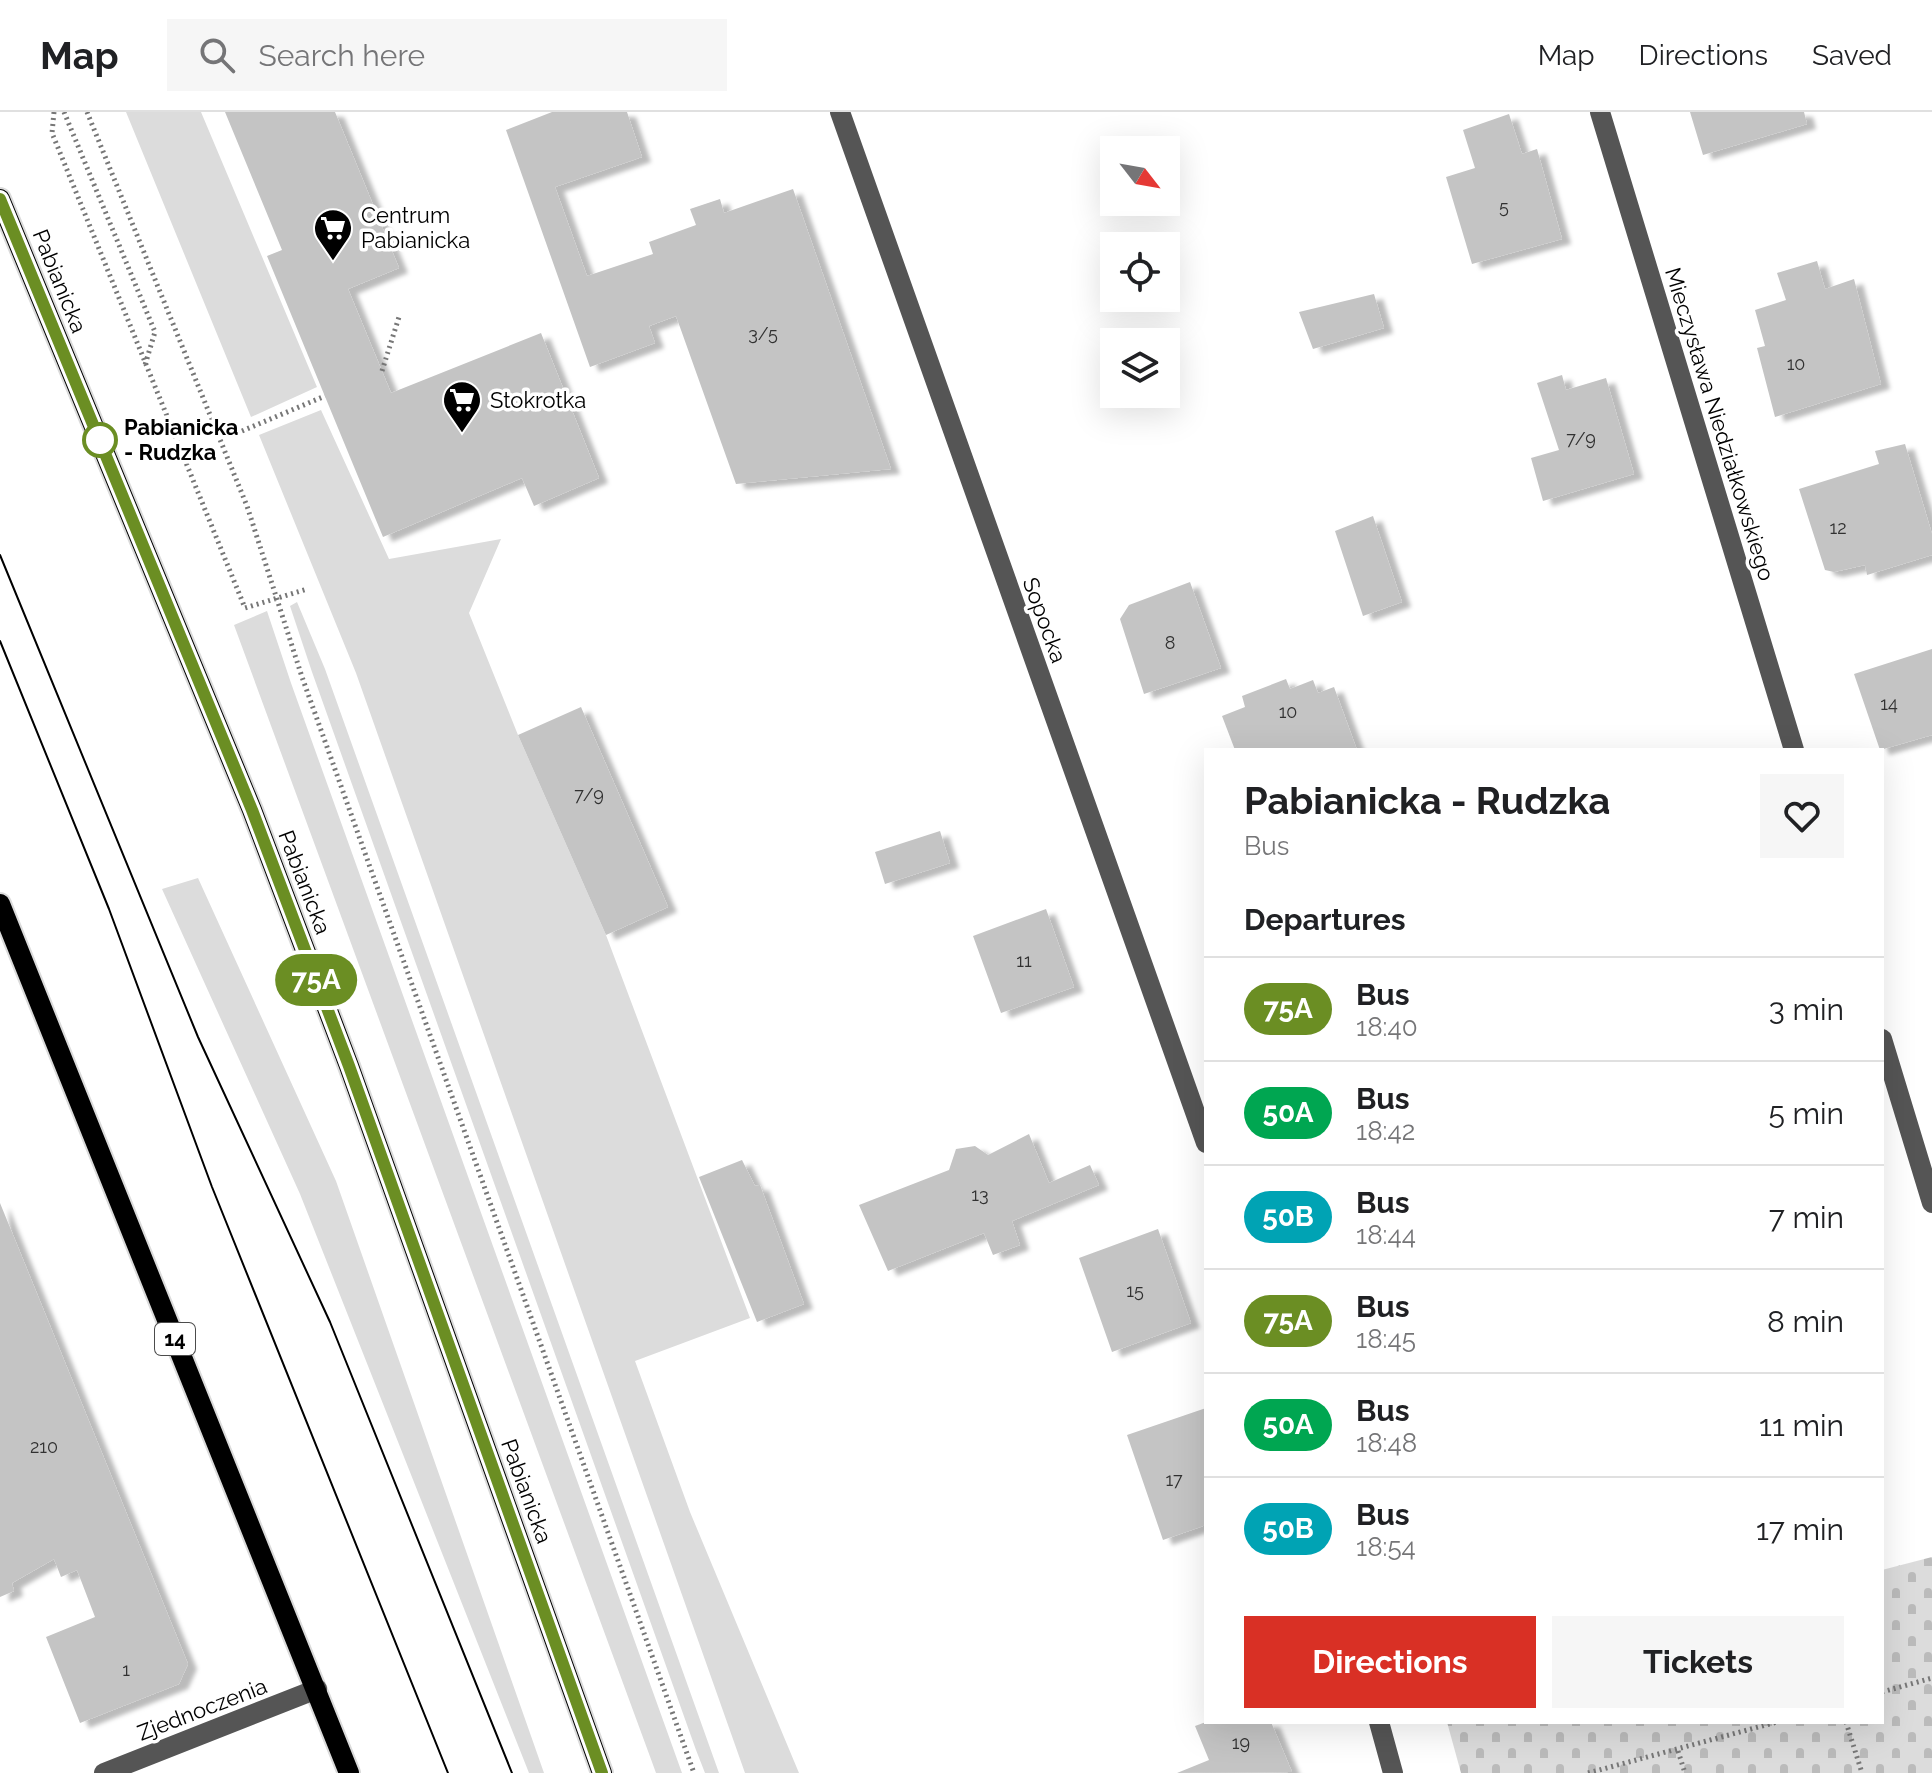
<!DOCTYPE html>
<html lang="en">
<head>
<meta charset="utf-8">
<style>
	:root { --surface:#fff; --page:#f6f6f6; --text:#202124; --muted:#757577; --line:#e0e0e0; --accent:#d93025 }
	body { margin:0; font-family:Raleway,sans-serif; background:var(--page); color:var(--text); height:100vh; display:flex; flex-direction:column; font-size:30px; white-space:nowrap }
	* { box-sizing:border-box; margin:0 }
	p { font-size:26px; color:var(--muted) }
	.icon { flex:none; width:44px; height:44px; fill:none; stroke:currentColor; stroke-width:2; stroke-linecap:round; stroke-linejoin:round }
	.map { position:relative; flex:1; overflow:hidden }
	.details { position:absolute; left:1204px; top:636px; width:680px; height:976px; display:flex; flex-direction:column; background:var(--surface); border-radius:0px; box-shadow:0 8px 32px #0002 }
	.details>* { flex:none }
	.badge { padding:0 16px; border-radius:26px; font-size:28px; line-height:52px }
	.needle { width:52px; rotate:121deg }
	.buttons { position:absolute; left:1100px; top:24px; display:grid; gap:16px }
	.buttons a { display:grid; place-items:center; width:80px; height:80px; border-radius:0px; background:var(--surface); box-shadow:0 8px 32px #0002; font-size:40px }
	.map>.badge { position:absolute; translate:-50% -50%; box-shadow:0 0 0 4px #fff }
	h2 { padding:0 40px; font-size:30px; line-height:72px }
	.round { display:grid; place-items:center; flex:none; width:84px; height:84px; border-radius:0px; background:var(--page) }
	.headline { display:flex; align-items:center; justify-content:space-between; height:136px; padding:0 40px }
	h1 { font-size:38px; font-weight:700; line-height:60px }
	.button { display:flex; gap:16px; margin-top:auto; padding:16px 40px }
	.button a { flex:1; height:92px; border-radius:0px; background:var(--accent); color:#fff; font-size:32px; font-weight:700; line-height:92px; text-align:center }
	.button a+a { background:var(--page); color:var(--text) }
	ul { padding:0; list-style:none }
	li { display:flex; align-items:center; gap:24px; height:104px; padding:0 40px; border-top:2px solid var(--line) }
	li div { flex:1 }
	li b { display:block; font-size:30px }
	li em { font-style:normal }
	li .badge { min-width:88px; font-weight:700; text-align:center }
	header { display:flex; align-items:center; gap:48px; box-sizing:border-box; height:112px; padding:0 40px; background:var(--surface); border-bottom:2px solid var(--line) }
	header strong { font-size:38px }
	nav { display:flex; gap:44px; margin-inline-start:auto; font-size:28px }
	.search { width:560px; height:72px; background:var(--page); display:flex; align-items:center; gap:20px; box-sizing:border-box; padding:0 28px; border-radius:0px; color:var(--muted); font-size:30px }
	.map>svg:first-child { display:block }
	.grass { fill:#dcdcdc }
	.cemetery { fill:url(#cemetery-stones) }
	.building { fill:#c4c4c4; filter:url(#shadow) }
	.lines { fill:none; stroke-linecap:round; stroke-linejoin:round }
	.major-casing { stroke:#dbdbdb; stroke-width:24 }
	.path { stroke:#777; stroke-width:5; stroke-dasharray:2 4; stroke-linecap:butt }
	.minor { stroke:#555; stroke-width:20 }
	.major { stroke:#000; stroke-width:20 }
	.tram { stroke:#000; stroke-width:2 }
	.line-casing { stroke:#fff; stroke-width:18 }
	.line { stroke:#6b8e23; stroke-width:12 }
	.stop-dot { fill:#fff; stroke:#6b8e23; stroke-width:4 }
	.labels { text-anchor:middle; stroke-width:7; stroke-linejoin:round; paint-order:stroke }
	.number-label { font-size:18px; fill:#313131 }
	.shield { fill:#fff; stroke:#4c4c4c; stroke-width:2 }
	.shield-label { font-size:20px; font-weight:bold; fill:#000 }
	.poi-label { font-size:22px; fill:#000; stroke:#fff; text-anchor:start }
	.street-label { font-size:22px; fill:#000; stroke:#fff }
	.stop-label { font-size:22px; font-weight:bold; fill:#000; stroke:#fff; text-anchor:start }
</style>
</head>
<body>
<header>
<strong>Map</strong>
<div class="search"><svg class="icon" aria-label="search" viewBox="0 0 24 24"><circle cx="10" cy="10" r="6"/><path d="M15 15l6 6"/></svg>Search here</div>
<nav><a>Map</a><a>Directions</a><a>Saved</a></nav>
</header>
<div class="map">
<svg width="1932" height="1661" viewBox="0 0 1932 1661">
	<defs>
		<pattern id="cemetery-stones" width="16" height="16" patternUnits="userSpaceOnUse" patternTransform="scale(2)"><rect width="16" height="16" fill="#dcdcdc"/><path d="M2 7V4a2 2 0 0 1 4 0v3zM10 15v-3a2 2 0 0 1 4 0v3z" fill="#bbb"/></pattern>
		<filter id="shadow"><feDropShadow dx="9" dy="5" stdDeviation="2" flood-color="#0004"/></filter>
	</defs>
	<rect width="100%" height="100%" fill="#fff"/>
	<path class="grass" d="M126,0H201L317,275L251,305Z
		M321,298L389,447L501,427L469,501L518,623L606,823L750,1206L635,1249L690,1400L799,1661H745L356,561L259,323Z
		M297,490L325,557L719,1661H705L696,1638L312,560L290,494Z
		M267,499L291,571L682,1661H656L652,1650L234,513Z
		M198,766L336,1069L544,1661H529L300,1082L162,777Z"/>
	<path class="cemetery" d="M1932,1445V1661H1461L1447,1610H1882V1458Z"/>
	<path class="building" d="M225,0H335L399,156L348,177L391,281L541,221L599,366L534,394L522,366L383,425L267,144L282,138Z
		M552,0H627L642,45L555,75L587,164L653,142L649,130L696,113L690,97L720,87L724,101L793,77L891,357L736,372L676,204L649,214L655,231L590,255L506,18Z
		M1690,0H1804L1807,12L1703,43Z
		M1509,2L1522,42L1537,37L1562,127L1472,152L1446,65L1475,56L1463,18Z
		M1817,149L1825,177L1854,167L1881,272L1775,305L1757,236L1765,234L1755,198L1786,188L1777,161Z
		M1374,182L1384,216L1313,237L1299,200Z
		M1562,263L1566,278L1606,266L1634,362L1543,389L1531,346L1559,338L1537,271Z
		M1905,332L1932,422V443L1867,463L1865,453L1834,460L1825,458L1799,377L1879,352L1875,339Z
		M1373,404L1402,490L1363,504L1335,419Z
		M1190,470L1221,556L1144,582L1120,507L1129,493Z
		M1932,537V623L1880,638L1854,562Z
		M1286,567L1290,577L1313,568L1318,581L1334,575L1357,638H1235L1222,604L1245,595L1242,584Z
		M581,595L668,795L606,823L518,623Z
		M940,719L950,751L885,772L875,740Z
		M1046,797L1074,875L1001,901L973,824Z
		M1029,1022L1049,1071L1090,1053L1099,1073L1012,1109L1020,1133L993,1143L984,1121L888,1159L859,1093L949,1058L956,1037L975,1034L988,1043Z
		M742,1048L755,1074L760,1073L804,1192L757,1210L699,1065Z
		M0,1091L188,1552L179,1572L80,1611L46,1525L95,1505L77,1458L61,1465L54,1447L12,1471L14,1479L0,1485Z
		M1158,1117L1191,1211L1112,1240L1079,1146Z
		M1206,1296V1413L1163,1428L1127,1323Z
		M1206,1610H1271L1292,1660L1177,1661L1209,1648L1195,1614Z"/>
	<g class="lines">
		<defs>
			<path id="major" d="M0,87L252,698L349,954L602,1661
				M0,792L349,1661"/>
		</defs>
		<use href="#major" class="major-casing"/>
		<path class="path" d="M54,0L52,21L245,496L307,477
			M64,0L155,220L145,253
			M87,0L247,394L302,565L694,1661
			M382,259L399,205
			M242,319L325,284
			M1882,1580L1932,1566
			M1846,1610L1862,1661
			M1678,1639L1685,1661
			M1588,1661L1777,1610"/>
		<path class="minor" d="M840,0L1206,1031
			M1600,0L1794,638
			M1882,927L1932,1091
			M1379,1610L1393,1661
			M104,1661L317,1577"/>
		<use href="#major" class="major"/>
		<path class="tram" d="M0,443L198,925L330,1210L512,1661
			M0,529L109,797L212,1075L448,1661"/>
	</g>
	<g class="lines">
		<defs>
			<path id="line" d="M0,87L252,698L349,954L602,1661"/>
		</defs>
		<use href="#line" class="line-casing"/>
		<use href="#line" class="line"/>
	</g>
	<defs>
		<symbol id="supermarket-pin" viewBox="-11 -11 22 30"><path d="M0 17L-7.5 6A9.5 9.5 0 1 1 7.5 6Z" fill="#000" stroke="#fff"/><path d="M-6-5.5h2.5l.6 2H6L4.5 2H-2.5L-4.4-4H-6ZM-1.5 3.2a1.3 1.3 0 1 0 .1 0ZM3 3.2a1.3 1.3 0 1 0 .1 0Z" fill="#fff"/></symbol>
	</defs>
	<g fill-rule="evenodd">
		<use href="#supermarket-pin" x="311" y="94" width="44" height="60"/>
		<use href="#supermarket-pin" x="440" y="266" width="44" height="60"/>
	</g>
	<circle class="stop-dot" cx="100" cy="328" r="16"/>
	<g class="labels">
		<g class="number-label">
			<text x="1504" y="101">5</text>
			<text x="763" y="228">3/5</text>
			<text x="1796" y="258">10</text>
			<text x="1581" y="333">7/9</text>
			<text x="1838" y="422">12</text>
			<text x="1170" y="537">8</text>
			<text x="1889" y="598">14</text>
			<text x="1288" y="606">10</text>
			<text x="589" y="689">7/9</text>
			<text x="1024" y="855">11</text>
			<text x="980" y="1089">13</text>
			<text x="1135" y="1185">15</text>
			<text x="44" y="1341">210</text>
			<text x="1174" y="1374">17</text>
			<text x="126" y="1564">1</text>
			<text x="1241" y="1637">19</text>
		</g>
		<rect class="shield" x="155" y="1211" width="40" height="32" rx="6"/>
		<g class="shield-label">
			<text x="175" y="1234">14</text>
		</g>
		<g class="poi-label">
			<text x="361" y="111">Centrum<tspan x="361" dy="25">Pabianicka</tspan></text>
			<text x="490" y="296">Stokrotka</text>
		</g>
		<g class="street-label">
			<text transform="translate(60 169) rotate(68)" y="8">Pabianicka</text>
			<text transform="translate(1720 312) rotate(73)" y="8">Mieczysława Niedziałkowskiego</text>
			<text transform="translate(1045 508) rotate(70)" y="8">Sopocka</text>
			<text transform="translate(305 770) rotate(69)" y="8">Pabianicka</text>
			<text transform="translate(527 1379) rotate(70)" y="8">Pabianicka</text>
			<text transform="translate(202 1597) rotate(-21)" y="8">Zjednoczenia</text>
		</g>
		<g class="stop-label">
			<text x="124" y="323">Pabianicka<tspan x="124" dy="25">- Rudzka</tspan></text>
		</g>
	</g>
</svg>
<div class="buttons">
<a><svg class="needle" viewBox="-14 -14 28 28"><path d="M0-13l5 13h-10z" fill="#e53935"/><path d="M0 13l5-13h-10z" fill="#757577"/></svg></a>
<a><svg class="icon" aria-label="locate" viewBox="0 0 24 24"><circle cx="12" cy="12" r="6"/><path d="M12 2v4M12 18v4M2 12h4M18 12h4"/></svg></a>
<a><svg class="icon" aria-label="layers" viewBox="0 0 24 24"><path d="M12 4l9 5-9 5-9-5zM3 14l9 5 9-5"/></svg></a>
</div>
<b class="badge" style="left:316px;top:868px;background:#6b8e23;color:#fff">75A</b>
<section class="details">
<div class="headline"><div><h1>Pabianicka - Rudzka</h1><p>Bus</p></div><a class="round"><svg class="icon" aria-label="heart" viewBox="0 0 24 24"><path d="M12 20l-8-8c-3-5 5-10 8-4 3-6 11-1 8 4z"/></svg></a></div>
<h2>Departures</h2>
<ul>
<li><span class="badge" style="background:#6b8e23;color:#fff">75A</span><div><b>Bus</b><p>18:40</p></div><em>3 min</em></li>
<li><span class="badge" style="background:#00a651;color:#fff">50A</span><div><b>Bus</b><p>18:42</p></div><em>5 min</em></li>
<li><span class="badge" style="background:#00a3b4;color:#fff">50B</span><div><b>Bus</b><p>18:44</p></div><em>7 min</em></li>
<li><span class="badge" style="background:#6b8e23;color:#fff">75A</span><div><b>Bus</b><p>18:45</p></div><em>8 min</em></li>
<li><span class="badge" style="background:#00a651;color:#fff">50A</span><div><b>Bus</b><p>18:48</p></div><em>11 min</em></li>
<li><span class="badge" style="background:#00a3b4;color:#fff">50B</span><div><b>Bus</b><p>18:54</p></div><em>17 min</em></li>
</ul>
<div class="button"><a>Directions</a><a>Tickets</a></div>
</section>
</div>
</body>
</html>
